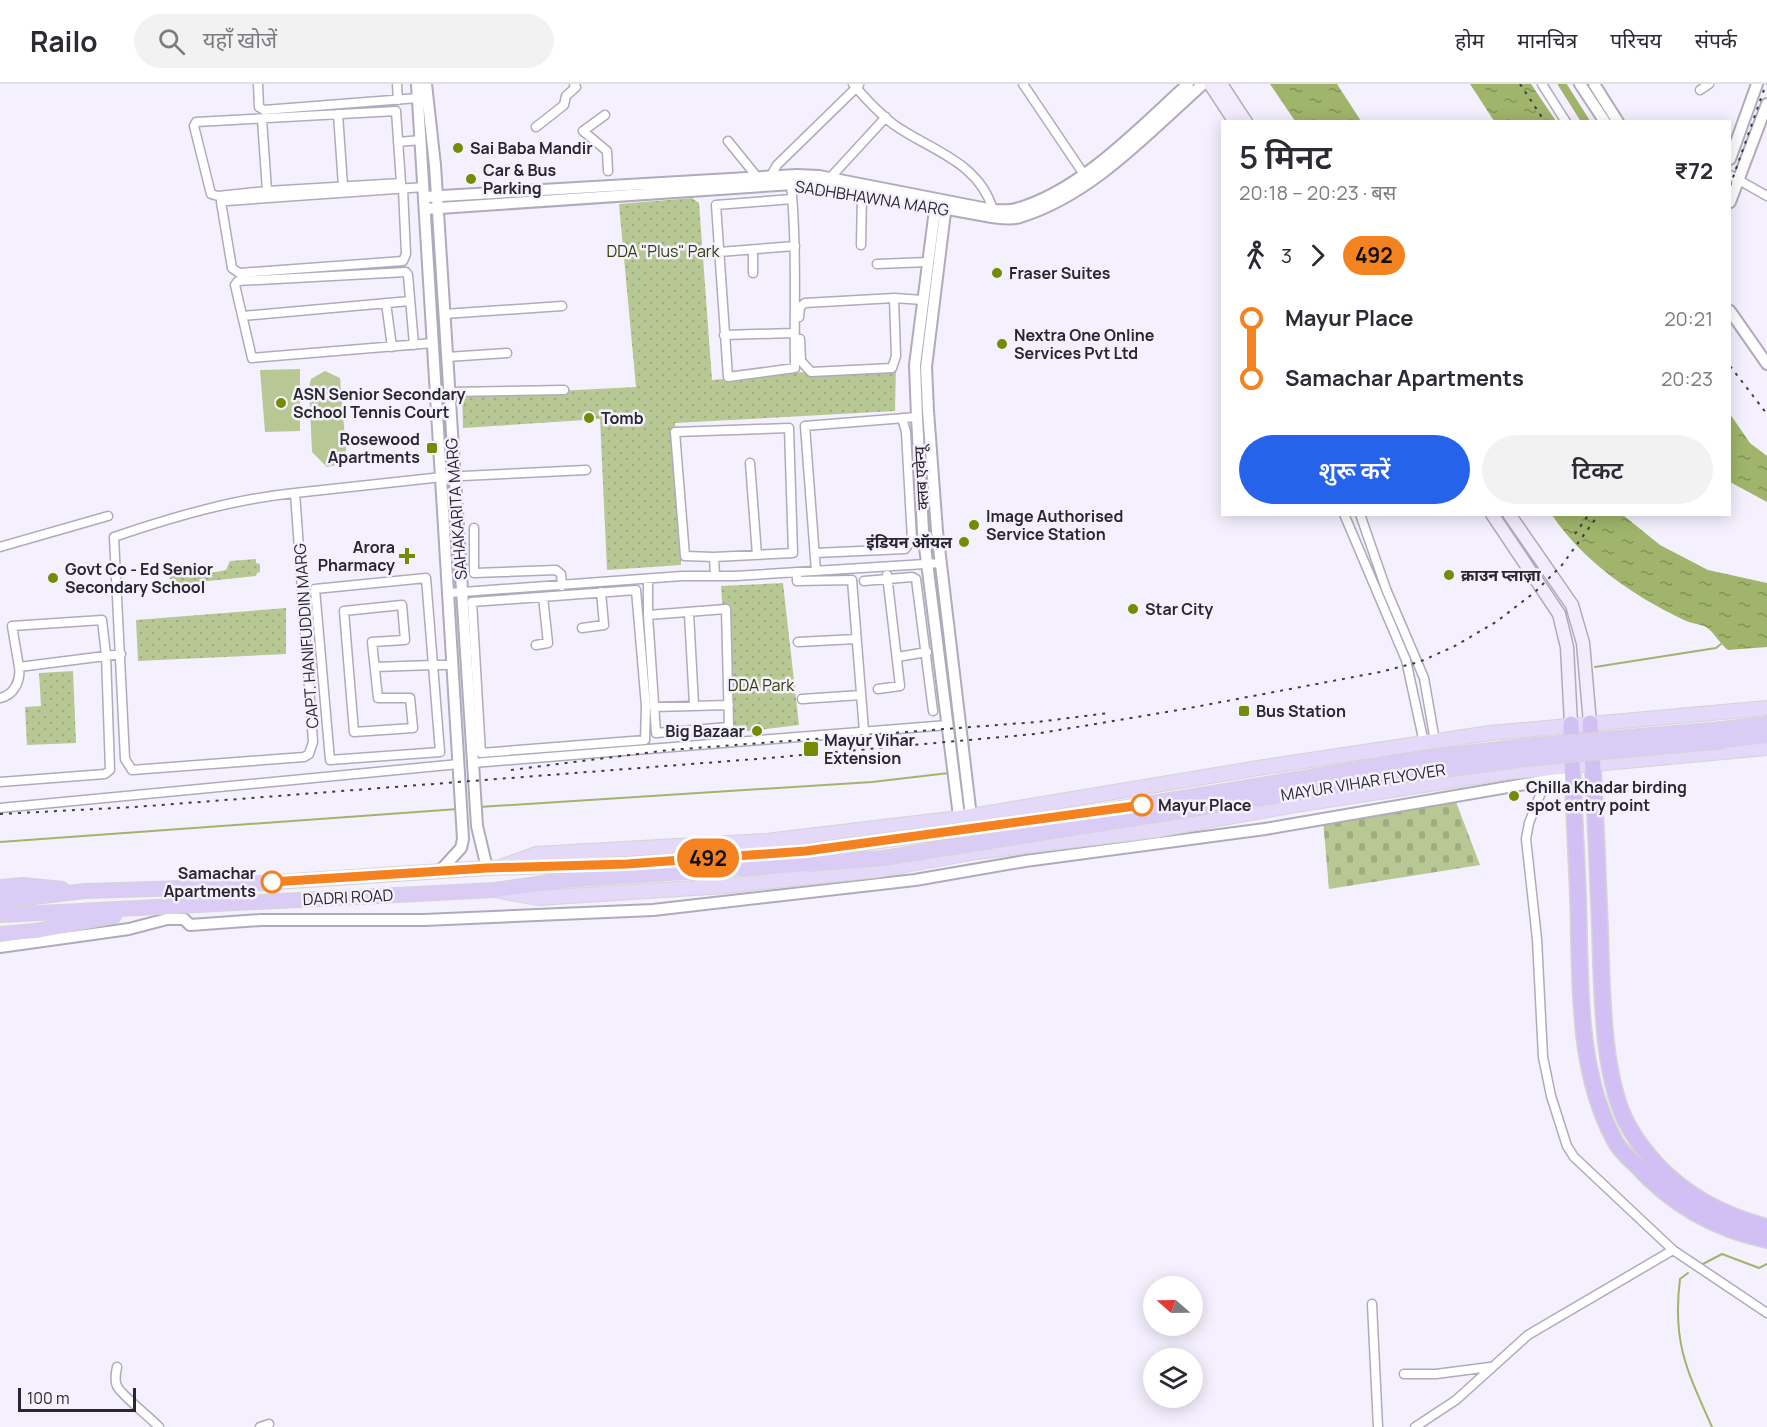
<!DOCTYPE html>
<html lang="hi">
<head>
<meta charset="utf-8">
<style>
	:root { --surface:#fff; --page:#f2f2f3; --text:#2b2b33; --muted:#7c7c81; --line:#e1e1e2; --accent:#2563eb }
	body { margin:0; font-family:Manrope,"Noto Sans Devanagari",sans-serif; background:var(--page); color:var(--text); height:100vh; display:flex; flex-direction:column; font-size:22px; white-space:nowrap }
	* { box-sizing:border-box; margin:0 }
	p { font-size:20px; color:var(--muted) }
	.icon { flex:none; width:33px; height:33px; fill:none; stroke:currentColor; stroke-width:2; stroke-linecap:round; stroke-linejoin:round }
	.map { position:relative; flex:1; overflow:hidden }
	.sheet { position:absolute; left:1221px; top:36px; width:510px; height:396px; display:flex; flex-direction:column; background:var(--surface); border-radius:0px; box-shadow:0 3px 15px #0003 }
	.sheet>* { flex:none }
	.badge { padding:0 12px; border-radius:20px; font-size:21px; line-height:39px }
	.needle { width:39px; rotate:290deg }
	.fabs { position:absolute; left:1143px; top:1192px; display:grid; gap:12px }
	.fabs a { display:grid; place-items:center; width:60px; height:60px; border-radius:50%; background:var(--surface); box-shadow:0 3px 15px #0003; font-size:30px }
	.scale { position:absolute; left:18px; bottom:15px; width:118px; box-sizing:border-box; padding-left:6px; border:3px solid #29272d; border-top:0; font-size:16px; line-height:21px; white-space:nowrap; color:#29272d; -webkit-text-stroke:4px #f5f0fe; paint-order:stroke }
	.map>.badge { position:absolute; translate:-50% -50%; box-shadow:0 0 0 3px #fff }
	.legs { display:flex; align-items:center; gap:9px; height:66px; padding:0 18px; font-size:20px }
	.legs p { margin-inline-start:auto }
	.summary { display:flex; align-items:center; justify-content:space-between; height:102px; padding:0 18px }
	h1 { font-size:33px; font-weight:600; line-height:45px }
	.action { display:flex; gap:12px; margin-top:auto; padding:12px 18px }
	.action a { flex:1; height:69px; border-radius:36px; background:var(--accent); color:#fff; font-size:24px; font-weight:600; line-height:69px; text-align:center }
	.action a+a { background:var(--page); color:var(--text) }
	ul { padding:0 18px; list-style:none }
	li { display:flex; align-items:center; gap:21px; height:60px; font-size:22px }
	li i { display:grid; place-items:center; width:9px; height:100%; margin:0 8px; background:currentColor }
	li i::after { content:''; width:15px; height:15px; margin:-8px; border:4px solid; border-radius:50%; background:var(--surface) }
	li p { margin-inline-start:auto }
	li:first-child i { background:linear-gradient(#0000 50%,currentColor 0) }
	li:last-child i { background:linear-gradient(currentColor 50%,#0000 0) }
	header { display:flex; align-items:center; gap:36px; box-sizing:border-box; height:84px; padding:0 30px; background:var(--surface); border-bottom:2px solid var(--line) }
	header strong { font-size:28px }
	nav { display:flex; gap:33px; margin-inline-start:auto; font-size:21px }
	.search { width:420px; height:54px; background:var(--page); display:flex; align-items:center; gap:15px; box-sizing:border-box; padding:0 21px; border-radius:33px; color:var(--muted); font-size:22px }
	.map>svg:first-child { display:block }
	.green { fill:url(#green-dots) }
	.cemetery { fill:url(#cemetery-stones) }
	.pitch { fill:#b8c894 }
	.water { fill:url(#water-ripples) }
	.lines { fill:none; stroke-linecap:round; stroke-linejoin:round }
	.stream { stroke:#a0b56b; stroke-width:2 }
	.canal { stroke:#a0b56b; stroke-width:8 }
	.minor-casing { stroke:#b0aabb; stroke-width:11 }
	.tertiary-casing { stroke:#b0aabb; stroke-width:14 }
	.secondary-casing { stroke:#b0aabb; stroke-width:15 }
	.primary-casing { stroke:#d4d4d5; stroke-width:16 }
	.trunk-casing { stroke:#d4d4d5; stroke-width:16 }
	.motorway-casing { stroke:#d4d4d5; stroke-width:18 }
	.minor { stroke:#fff; stroke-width:8 }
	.tertiary { stroke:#fff; stroke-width:10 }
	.secondary { stroke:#f2ecfc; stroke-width:12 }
	.primary { stroke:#e4d9f8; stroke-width:14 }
	.trunk { stroke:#dbccf6; stroke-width:14 }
	.motorway { stroke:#d2c0f4; stroke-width:15 }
	.rail { stroke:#3e3c43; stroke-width:2; stroke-dasharray:3 6; stroke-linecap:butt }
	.trunk-bridge-casing { stroke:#d4d4d5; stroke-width:16; stroke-linecap:butt }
	.trunk-bridge { stroke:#dbccf6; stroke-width:14 }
	.line-1-casing { stroke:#fff; stroke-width:14 }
	.line-1 { stroke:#f58220; stroke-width:9 }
	.poi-dot { fill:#728c04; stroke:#f5f0fe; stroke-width:2 }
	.stop-1-dot { fill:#fff; stroke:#f58220; stroke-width:3 }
	.labels { text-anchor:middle; stroke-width:5; stroke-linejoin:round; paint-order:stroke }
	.poi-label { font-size:16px; font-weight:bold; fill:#29272d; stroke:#f5f0fe; text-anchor:start }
	.street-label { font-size:16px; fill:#29272d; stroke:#f5f0fe }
	.park-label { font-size:16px; fill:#323e04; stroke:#f5f0fe }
	.stop-label { font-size:16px; font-weight:bold; fill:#29272d; stroke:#f5f0fe; text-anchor:start }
</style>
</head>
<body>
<header>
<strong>Railo</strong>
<div class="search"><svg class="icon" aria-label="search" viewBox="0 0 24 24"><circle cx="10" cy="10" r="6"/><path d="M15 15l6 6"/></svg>यहाँ खोजें</div>
<nav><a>होम</a><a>मानचित्र</a><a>परिचय</a><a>संपर्क</a></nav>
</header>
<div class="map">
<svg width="1767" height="1343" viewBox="0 0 1767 1343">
	<defs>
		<pattern id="green-dots" width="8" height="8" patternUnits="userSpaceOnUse" patternTransform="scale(1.5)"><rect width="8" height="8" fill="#b8c894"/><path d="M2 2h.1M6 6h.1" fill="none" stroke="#9eac80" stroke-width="1.8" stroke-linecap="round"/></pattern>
		<pattern id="cemetery-stones" width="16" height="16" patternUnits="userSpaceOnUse" patternTransform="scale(1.5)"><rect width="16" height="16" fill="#b8c894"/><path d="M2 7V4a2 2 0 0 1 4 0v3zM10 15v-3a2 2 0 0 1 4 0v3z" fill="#9eac80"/></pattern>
		<pattern id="water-ripples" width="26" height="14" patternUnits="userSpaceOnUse" patternTransform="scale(1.5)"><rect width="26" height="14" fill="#a0b56b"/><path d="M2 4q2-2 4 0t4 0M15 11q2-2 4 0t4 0" fill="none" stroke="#829358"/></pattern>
	</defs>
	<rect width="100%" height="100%" fill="#f5f0fe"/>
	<path class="green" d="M692,114L699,119L712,296L896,280L895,327L675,339L681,481L607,486L600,335L463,344L462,312L636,303L619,120Z
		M256,475V479L260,480V488L257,489L256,492L170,501L169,483L205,480L210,489L226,486L230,477Z
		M783,499L799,641L732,649L721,502Z
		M286,524V570L138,577L136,536Z
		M73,587L76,659L27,661L25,623L41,622L39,589Z"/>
	<path class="cemetery" d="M1456,718L1480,781L1329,805L1323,736Z"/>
	<path class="pitch" d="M300,285V347L265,348L260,286Z
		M325,287L340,294L346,366L340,380L327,383L312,368L309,303L311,295Z"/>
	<path class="water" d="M1270,0H1337L1361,37H1295Z
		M1470,0H1531L1556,37H1494Z
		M1730,330L1750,359L1767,372V418L1730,398Z
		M1552,431H1623L1660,461L1708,486L1767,499V563L1728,566C1720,560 1714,548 1706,543C1699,540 1690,539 1684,536C1633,512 1583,477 1552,431Z"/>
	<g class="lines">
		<path class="stream" d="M1595,583L1716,564L1721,560
			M479,723L872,698L949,689
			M0,758L458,725
			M1701,1181L1722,1170L1759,1184L1767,1180
			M1688,1189L1680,1195C1672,1258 1687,1287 1712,1343"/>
		<path class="canal" d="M1562,0L1586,38"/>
		<defs>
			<path id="minor" d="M258,0L259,23L264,26L418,14
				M397,0L398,16
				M853,0C864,13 879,29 893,40C929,66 979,77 993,126
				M1023,0L1083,89
				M1542,0L1566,38
				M1700,6L1709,0
				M396,27L401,99L267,107L218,112L211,110L194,42L196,38Z
				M338,30L343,102
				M605,31L583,47L607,67L608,87
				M262,35L267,107
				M536,43L564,21L566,12L576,3L574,0
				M728,57L758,94
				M398,58L421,56
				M1730,91L1767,112
				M770,93L777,81L859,1
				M830,94L886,33
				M791,100C797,161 794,223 795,284L728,293L716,121L792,115
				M403,105L406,170L403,177L239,189L232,184L221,118L227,117L424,103
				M861,161L862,110
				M719,168L795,162
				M877,180L929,178
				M753,189V167
				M386,219L392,263
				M444,230L562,222
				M243,232L410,217
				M799,233L800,223L805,219L894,214L923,216
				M724,251L794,249
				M800,255L801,277L811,288L892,284L896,272L894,214
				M414,261L408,191L406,188L238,197L235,201L252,274L433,259
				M447,273L507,269
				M449,308L564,306
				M750,379L757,471
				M295,409L313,658L309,670L304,673L132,686L125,675L114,453C173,433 234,415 295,409Z
				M295,409L442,393L586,386
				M1344,430L1406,576L1424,659
				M1360,430L1386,505L1424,594L1435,657
				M474,444V489L556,486L561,490L562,502
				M0,463L108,432
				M815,469L905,465L912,456L906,348L902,334
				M714,473L793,469L789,344L675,348L685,472L714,473L715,492
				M816,487L805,342L917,333
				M797,488V497L852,496L864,647
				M864,497L912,493L916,495L933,627
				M636,506L646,622L645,656L481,669L472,518Z
				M449,509L682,492H735L941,479
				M402,521L405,556L372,558L378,614H410L413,644L354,648L344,527Z
				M689,529L694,621
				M648,531L726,525L729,643L656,649L648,531V495
				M582,544L604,541L601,508
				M798,558L856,555
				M536,561L548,559L543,513
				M897,573L927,568
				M375,583L433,581L426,494L315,505L330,676L440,668L433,581H453
				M878,605L900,602L887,491
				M0,614C14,611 21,597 19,583L121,570
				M802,615L861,611
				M654,623L729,621
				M473,679L948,641
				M1546,696L1529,739L1526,755L1537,855L1543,973L1551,1012L1567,1062L1574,1073L1673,1166L1767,1229
				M0,698L105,690L110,686L106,571L102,536L12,542L19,583
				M0,724L459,680
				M1372,1220L1378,1343
				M117,1283C116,1289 114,1296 117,1302C121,1311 150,1333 159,1343
				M1404,1290H1436L1490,1283
				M260,1343L269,1340
				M1415,1343L1456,1316L1528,1251L1673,1166"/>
			<path id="tertiary" d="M417,0L463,755L461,764L440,787
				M426,0L435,81L477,742L487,784
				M1580,0L1605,38
				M1594,0L1618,38
				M1730,75L1757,0
				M424,113L797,91L819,92L993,126C1001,126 1010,127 1016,125C1081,107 1139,44 1188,0
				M936,118L915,281L917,333L923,447L960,740
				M1730,118L1767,20
				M946,120L926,283L928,327L937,447L975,766
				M425,125L793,100L816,101L992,133C1001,134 1012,136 1020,133C1092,111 1148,49 1203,0
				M1730,227L1767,280
				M0,863L129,845L167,835H184L190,841L261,836H424L653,826L915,796L1025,777L1265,745L1572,692"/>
			<path id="secondary" d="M1210,0L1235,38
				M1221,0L1246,38
				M1492,430L1559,530L1567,563L1571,640
				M1509,430L1572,521L1583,559L1590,639"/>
			<path id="primary" d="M503,782L536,770L766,757L959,734L1258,684L1490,649L1767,624
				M499,807L538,814L725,802L878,786L976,768L1157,746L1295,721L1507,688L1767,664"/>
			<path id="trunk" d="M1722,645L1767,640
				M1725,657L1767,652
				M0,803L23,801L62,805
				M0,817L85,807L186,804L487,784L627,780L806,767
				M0,831L495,806L565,796L806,780
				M0,850L35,847L114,832"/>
			<path id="motorway" d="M1590,639C1595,707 1597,776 1600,844C1602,900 1601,997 1630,1045C1661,1097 1709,1128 1767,1143
				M1571,640C1572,698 1576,755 1578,813C1581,893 1575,984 1615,1057C1619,1066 1629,1074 1636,1081C1672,1121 1714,1145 1767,1156"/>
		</defs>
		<use href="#minor" class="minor-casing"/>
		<use href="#tertiary" class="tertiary-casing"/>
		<use href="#secondary" class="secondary-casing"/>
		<use href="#primary" class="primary-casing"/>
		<use href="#trunk" class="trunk-casing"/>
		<use href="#motorway" class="motorway-casing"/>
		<use href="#minor" class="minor"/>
		<use href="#tertiary" class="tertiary"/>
		<use href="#secondary" class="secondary"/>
		<use href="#primary" class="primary"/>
		<use href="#trunk" class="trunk"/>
		<use href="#motorway" class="motorway"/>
		<path class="rail" d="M1520,0L1545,38
			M1730,102L1766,0
			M1730,282L1767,330
			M1575,450L1589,430
			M511,686L669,666L1037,638L1109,629
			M0,730L135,723L769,674L1035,650L1179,626L1380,588L1419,578L1453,563L1496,538L1535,508L1562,481L1599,430"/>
		<defs>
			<path id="trunk-bridge" d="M806,767L1104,727L1411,676L1523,662L1722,645
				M806,780L883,774L1414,690L1525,675L1725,657"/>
		</defs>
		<use href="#trunk-bridge" class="trunk-bridge-casing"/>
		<use href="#trunk-bridge" class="trunk-bridge"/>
	</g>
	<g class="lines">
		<defs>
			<path id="line-1" d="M272,798L487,784L627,780L806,767L1142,721"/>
		</defs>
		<use href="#line-1" class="line-1-casing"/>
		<use href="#line-1" class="line-1"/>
	</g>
	<g class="poi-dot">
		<circle cx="458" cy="64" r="6"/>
		<circle cx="471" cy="95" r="6"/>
		<circle cx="997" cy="189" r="6"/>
		<circle cx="1002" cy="260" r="6"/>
		<circle cx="281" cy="319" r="6"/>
		<circle cx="589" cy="334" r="6"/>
		<rect x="426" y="358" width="12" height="12" rx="3"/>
		<circle cx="974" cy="441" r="6"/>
		<circle cx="964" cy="458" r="6"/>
		<path d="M404 463h6v6h6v6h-6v6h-6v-6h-6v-6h6z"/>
		<circle cx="1449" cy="491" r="6"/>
		<circle cx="53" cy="494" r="6"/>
		<circle cx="1133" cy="525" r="6"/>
		<rect x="1238" y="621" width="12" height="12" rx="3"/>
		<circle cx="757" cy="647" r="6"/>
		<rect x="803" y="657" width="16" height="16" rx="3"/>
		<circle cx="1514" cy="712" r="6"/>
	</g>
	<g class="stop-1-dot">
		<circle cx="1142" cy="721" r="10"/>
		<circle cx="272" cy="798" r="10"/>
	</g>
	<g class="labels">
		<g class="poi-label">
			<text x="470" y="70">Sai Baba Mandir</text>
			<text x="483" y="92">Car &amp; Bus<tspan x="483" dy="18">Parking</tspan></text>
			<text x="1009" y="195">Fraser Suites</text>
			<text x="1014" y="257">Nextra One Online<tspan x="1014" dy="18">Services Pvt Ltd</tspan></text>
			<text x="293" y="316">ASN Senior Secondary<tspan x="293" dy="18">School Tennis Court</tspan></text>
			<text x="601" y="340">Tomb</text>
			<text x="420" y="361" text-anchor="end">Rosewood<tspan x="420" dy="18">Apartments</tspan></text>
			<text x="986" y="438">Image Authorised<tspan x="986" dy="18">Service Station</tspan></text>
			<text x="952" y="464" text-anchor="end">इंडियन ऑयल</text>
			<text x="395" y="469" text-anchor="end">Arora<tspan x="395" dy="18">Pharmacy</tspan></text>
			<text x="65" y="491">Govt Co - Ed Senior<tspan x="65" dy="18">Secondary School</tspan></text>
			<text x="1461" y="497">क्राउन प्लाज़ा</text>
			<text x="1145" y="531">Star City</text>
			<text x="1256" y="633">Bus Station</text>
			<text x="745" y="653" text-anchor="end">Big Bazaar</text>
			<text x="824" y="662">Mayur Vihar<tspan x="824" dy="18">Extension</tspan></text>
			<text x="1526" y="709">Chilla Khadar birding<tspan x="1526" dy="18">spot entry point</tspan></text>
		</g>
		<g class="street-label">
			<text transform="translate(872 114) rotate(9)" y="6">SADHBHAWNA MARG</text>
			<text transform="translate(921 394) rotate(-93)" y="6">क्लब एवेन्यू</text>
			<text transform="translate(456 425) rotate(-94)" y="6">SAHAKARITA MARG</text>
			<text transform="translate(306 552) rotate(-94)" y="6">CAPT. HANIFUDDIN MARG</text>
			<text transform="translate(1363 698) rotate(-9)" y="6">MAYUR VIHAR FLYOVER</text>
			<text transform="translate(348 813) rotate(-3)" y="6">DADRI ROAD</text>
		</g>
		<g class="park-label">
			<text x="663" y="173">DDA "Plus" Park</text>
			<text x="761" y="607">DDA Park</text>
		</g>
		<g class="stop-label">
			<text x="1158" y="727">Mayur Place</text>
			<text x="256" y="795" text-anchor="end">Samachar<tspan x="256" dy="18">Apartments</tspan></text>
		</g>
	</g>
</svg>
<div class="fabs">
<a><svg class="needle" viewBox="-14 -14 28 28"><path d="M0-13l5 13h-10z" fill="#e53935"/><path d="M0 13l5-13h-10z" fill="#7c7c81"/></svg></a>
<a><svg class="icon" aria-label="layers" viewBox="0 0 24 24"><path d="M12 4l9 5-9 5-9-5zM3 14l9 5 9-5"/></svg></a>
</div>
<div class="scale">100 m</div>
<b class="badge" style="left:708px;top:774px;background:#f58220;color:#111">492</b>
<section class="sheet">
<div class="summary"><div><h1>5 मिनट</h1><p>20:18 – 20:23 · बस</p></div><b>₹72</b></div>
<div class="legs"><svg class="icon" aria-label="walk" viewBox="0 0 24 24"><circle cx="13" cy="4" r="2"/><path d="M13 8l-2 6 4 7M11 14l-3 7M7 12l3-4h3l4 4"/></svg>3<svg class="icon" aria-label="forward" viewBox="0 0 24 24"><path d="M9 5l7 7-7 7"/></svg><b class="badge" style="background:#f58220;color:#111">492</b></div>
<ul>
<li><i style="color:#f58220"></i><b>Mayur Place</b><p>20:21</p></li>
<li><i style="color:#f58220"></i><b>Samachar Apartments</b><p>20:23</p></li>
</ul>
<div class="action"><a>शुरू करें</a><a>टिकट</a></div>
</section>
</div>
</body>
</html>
